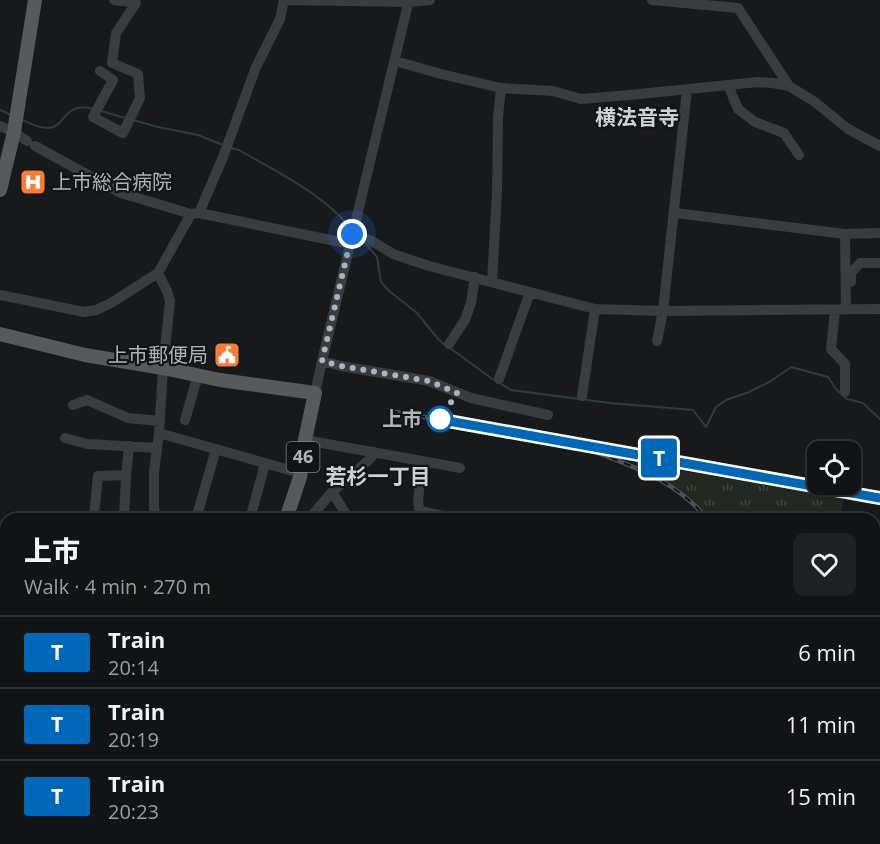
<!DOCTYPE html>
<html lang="en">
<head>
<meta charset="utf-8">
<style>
	:root { --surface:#121314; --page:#1f2022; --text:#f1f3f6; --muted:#9c9ea0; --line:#313234 }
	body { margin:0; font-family:"Open Sans","Noto Sans JP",sans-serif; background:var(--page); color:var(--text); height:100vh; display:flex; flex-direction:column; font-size:22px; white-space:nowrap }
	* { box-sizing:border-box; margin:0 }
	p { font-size:20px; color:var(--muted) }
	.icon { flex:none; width:33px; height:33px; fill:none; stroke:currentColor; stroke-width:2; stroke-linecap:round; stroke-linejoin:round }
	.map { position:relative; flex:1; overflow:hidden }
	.side { position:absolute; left:0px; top:513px; width:880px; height:332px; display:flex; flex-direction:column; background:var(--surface); border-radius:18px 18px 0 0; box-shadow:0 2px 4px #0004,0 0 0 2px var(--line) }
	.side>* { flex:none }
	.badge { padding:0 12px; border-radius:4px; font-size:21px; line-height:39px }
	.buttons { position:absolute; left:807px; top:441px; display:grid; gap:12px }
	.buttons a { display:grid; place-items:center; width:54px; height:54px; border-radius:12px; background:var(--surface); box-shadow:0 2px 4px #0004,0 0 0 2px var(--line); font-size:30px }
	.you { position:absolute; width:30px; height:30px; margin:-15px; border:4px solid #fff; border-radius:50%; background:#1a73e8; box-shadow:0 0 0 9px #1a73e833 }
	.map>.badge { position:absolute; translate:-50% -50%; box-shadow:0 0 0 3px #fff }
	.round { display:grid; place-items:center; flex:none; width:63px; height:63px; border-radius:12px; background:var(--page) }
	.headline { display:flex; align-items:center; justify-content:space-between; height:102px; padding:0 24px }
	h1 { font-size:28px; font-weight:800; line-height:45px }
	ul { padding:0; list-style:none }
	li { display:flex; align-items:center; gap:18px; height:72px; padding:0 24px; border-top:2px solid var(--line) }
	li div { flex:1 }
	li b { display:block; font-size:22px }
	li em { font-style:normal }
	li .badge { min-width:66px; font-weight:700; text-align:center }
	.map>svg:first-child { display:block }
	.grass { fill:url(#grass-tufts) }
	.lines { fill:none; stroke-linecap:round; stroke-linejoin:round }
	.stream { stroke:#2d3d3f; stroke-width:2 }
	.minor { stroke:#393c40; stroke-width:10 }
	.major { stroke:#555a5f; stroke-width:14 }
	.rail-casing { stroke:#4c5155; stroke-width:4.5 }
	.rail { stroke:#131416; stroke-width:2; stroke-dasharray:7; stroke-linecap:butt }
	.line-casing { stroke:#fff; stroke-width:14 }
	.line { stroke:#0068b9; stroke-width:9 }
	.walk { stroke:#aab4bb; stroke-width:6; stroke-dasharray:0 10.8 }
	.stop-dot { fill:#fff; stroke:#0068b9; stroke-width:3 }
	.labels { text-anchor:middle; stroke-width:4.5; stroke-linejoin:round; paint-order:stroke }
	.shield { fill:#131416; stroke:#7d848a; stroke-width:1.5 }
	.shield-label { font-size:18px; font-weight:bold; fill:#aab4bb }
	.poi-label { font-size:20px; fill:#aab4bb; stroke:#131416; text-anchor:start }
	.stop-label { font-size:20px; font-weight:bold; fill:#aab4bb; stroke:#131416; text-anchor:end }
	.neighbourhood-label { font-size:21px; font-weight:bold; fill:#cbd2d7; stroke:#131416 }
</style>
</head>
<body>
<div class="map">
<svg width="880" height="844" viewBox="0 0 880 844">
	<defs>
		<pattern id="grass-tufts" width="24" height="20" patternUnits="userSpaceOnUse" patternTransform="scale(1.5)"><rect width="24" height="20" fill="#212920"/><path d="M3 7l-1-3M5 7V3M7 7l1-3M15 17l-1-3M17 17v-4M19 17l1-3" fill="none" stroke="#3f463e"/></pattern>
	</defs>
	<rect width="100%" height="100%" fill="#18191b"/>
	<path class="grass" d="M633,463L843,498L842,510L831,519H708L686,497L645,469Z"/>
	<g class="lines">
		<path class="stream" d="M0,110L11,115
			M101,111L125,118
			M22,120C30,123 40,129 49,128C66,127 63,101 93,109
			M133,120L158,127L198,135L223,145
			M231,148L239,150C278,173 320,192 350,227
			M364,242L377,257L381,282L389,291L416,312L439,340L445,345
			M450,348L491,378L511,390L610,403L693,410L706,427L716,407L726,400L749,392L771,381L791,367L828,377L836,389L847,399L863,403L880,419"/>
		<path class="minor" d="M284,0L409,2L430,0
			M652,0L738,8L789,86
			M395,61L441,74L501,88L553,91L581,99L630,95L738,84L758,82L773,83L789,86L815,102L848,129L880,146
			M100,71L113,80L93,117L123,133L140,98L138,74L112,63L116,33L136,3L114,0
			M728,85L738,109L755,122L784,133L799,155
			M0,126L14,132L27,141
			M35,146L121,193L191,214L199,213L350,244
			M199,213L223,157L256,67L280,19L284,0
			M675,213L845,234L880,233
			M352,234L372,241L393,254L429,266L595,309L663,311L880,309
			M845,234L846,310
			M492,282L497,192L498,117L501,88
			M851,282V273L860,263H880
			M0,295L84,312L96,310L111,303L158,273L191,214
			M835,310L831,349L845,364V392
			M657,341L663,311L687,90
			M449,344L465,320L471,303L475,277
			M322,361L341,366L429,381L471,398L548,415
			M499,379L530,292
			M315,393L322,361L409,0
			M582,396L595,309
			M73,405L87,400L128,418L160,421
			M185,420L198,375
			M159,433L300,473
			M65,438L87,444L157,448
			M305,440L422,461L418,502L421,519
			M422,461L460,468
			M420,511L458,519
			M113,519L94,516L98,476L126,475
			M124,519L126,475L129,446
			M156,519L154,507V472L159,433L163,368L170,301L167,291L158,273
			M196,519L216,449
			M250,519L265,464
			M309,519L332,492
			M349,519L332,492L371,458L374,452
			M0,647H6
			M0,693H6
			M0,728L6,729
			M113,838L114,844
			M359,838L360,844
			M495,838L506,844
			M819,838L851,844
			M77,844L74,840L80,838
			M302,844L304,838
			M618,844L619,838
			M672,844L674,838"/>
		<path class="major" d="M0,190L14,132L35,0
			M0,334L85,355L163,368L220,380L315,393L305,440L300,477L286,519
			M0,611H6
			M874,673L880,672
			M176,844L177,838"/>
		<defs>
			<path id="rail" d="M391,411L880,498
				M598,453C630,465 665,478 691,502C697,507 702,513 707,519
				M783,838L784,844"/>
		</defs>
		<use href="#rail" class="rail-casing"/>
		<use href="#rail" class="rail"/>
	</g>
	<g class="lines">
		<defs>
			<path id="line" d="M437,419L880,498"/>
		</defs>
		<use href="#line" class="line-casing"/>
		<use href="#line" class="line"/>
		<path class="walk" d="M352,234L322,361L341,366L429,381L457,393L440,419"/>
	</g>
	<defs>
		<symbol id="hospital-square" viewBox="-11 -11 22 22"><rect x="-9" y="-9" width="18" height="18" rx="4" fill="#fa7b31" stroke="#131416"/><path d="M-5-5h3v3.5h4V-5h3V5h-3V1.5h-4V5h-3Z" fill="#fff"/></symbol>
		<symbol id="civic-square" viewBox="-11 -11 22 22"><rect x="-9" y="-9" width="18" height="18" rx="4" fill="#fa7b31" stroke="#131416"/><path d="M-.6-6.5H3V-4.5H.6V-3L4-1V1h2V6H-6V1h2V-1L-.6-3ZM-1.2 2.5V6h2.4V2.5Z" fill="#fff"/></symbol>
	</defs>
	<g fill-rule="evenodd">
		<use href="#hospital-square" x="18" y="167" width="30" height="30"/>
		<use href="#civic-square" x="212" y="340" width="30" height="30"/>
	</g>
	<circle class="stop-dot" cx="440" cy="419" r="12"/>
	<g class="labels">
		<rect class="shield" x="286.5" y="442" width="33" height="30" rx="4.5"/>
		<g class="shield-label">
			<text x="303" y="463">46</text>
		</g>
		<g class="poi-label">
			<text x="52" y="189">上市総合病院</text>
			<text x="208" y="362" text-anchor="end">上市郵便局</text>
		</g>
		<g class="stop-label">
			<text x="422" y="426">上市</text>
		</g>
		<g class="neighbourhood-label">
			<text x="637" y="125">横法音寺</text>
			<text x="378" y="484">若杉一丁目</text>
		</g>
	</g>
</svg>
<div class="buttons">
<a><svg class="icon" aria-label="locate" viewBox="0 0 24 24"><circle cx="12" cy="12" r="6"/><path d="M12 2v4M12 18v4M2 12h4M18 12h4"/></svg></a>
</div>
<div class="you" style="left:352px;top:234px"></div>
<b class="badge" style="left:659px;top:458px;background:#0068b9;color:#fff">T</b>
<section class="side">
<div class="headline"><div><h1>上市</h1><p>Walk · 4 min · 270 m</p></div><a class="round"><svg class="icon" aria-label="heart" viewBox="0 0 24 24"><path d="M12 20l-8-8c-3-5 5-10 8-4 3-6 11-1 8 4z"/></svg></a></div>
<ul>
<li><span class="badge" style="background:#0068b9;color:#fff">T</span><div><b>Train</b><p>20:14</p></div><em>6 min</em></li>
<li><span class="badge" style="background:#0068b9;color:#fff">T</span><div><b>Train</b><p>20:19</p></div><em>11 min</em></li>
<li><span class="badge" style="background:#0068b9;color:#fff">T</span><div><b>Train</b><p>20:23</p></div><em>15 min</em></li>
</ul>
</section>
</div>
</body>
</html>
